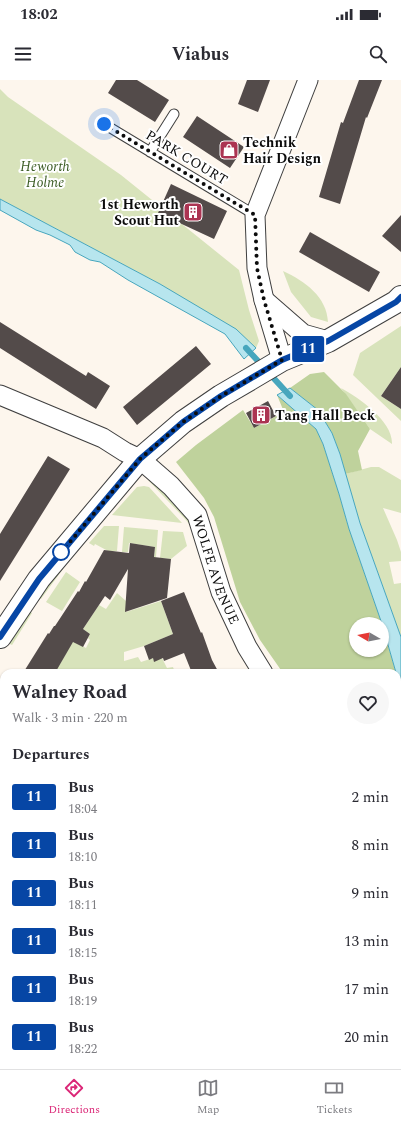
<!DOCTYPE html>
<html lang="en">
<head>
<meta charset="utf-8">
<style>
	:root { --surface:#fff; --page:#f7f7f7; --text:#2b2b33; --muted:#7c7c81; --line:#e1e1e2; --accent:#db2777 }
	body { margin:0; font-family:Spectral,serif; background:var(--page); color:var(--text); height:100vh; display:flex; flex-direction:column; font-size:15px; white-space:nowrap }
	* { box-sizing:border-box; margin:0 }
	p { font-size:13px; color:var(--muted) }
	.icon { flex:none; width:22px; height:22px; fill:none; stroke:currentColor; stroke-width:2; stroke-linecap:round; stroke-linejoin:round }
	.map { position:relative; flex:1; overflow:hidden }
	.drawer { position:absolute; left:0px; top:589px; width:401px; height:400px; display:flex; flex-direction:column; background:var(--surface); border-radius:12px 12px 0 0; box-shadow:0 1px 3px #0004 }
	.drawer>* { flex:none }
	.badge { padding:0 8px; border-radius:3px; font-size:14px; line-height:26px }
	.needle { width:26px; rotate:279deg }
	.controls { position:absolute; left:349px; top:537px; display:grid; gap:8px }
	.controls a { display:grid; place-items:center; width:40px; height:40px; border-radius:50%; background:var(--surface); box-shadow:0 1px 3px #0004; font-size:20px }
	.you { position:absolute; width:20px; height:20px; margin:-10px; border:3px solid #fff; border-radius:50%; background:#1a73e8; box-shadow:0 0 0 6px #1a73e833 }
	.map>.badge { position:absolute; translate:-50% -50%; box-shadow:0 0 0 2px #fff }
	h2 { padding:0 12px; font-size:15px; line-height:36px }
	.round { display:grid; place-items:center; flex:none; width:42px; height:42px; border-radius:21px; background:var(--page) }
	.overview { display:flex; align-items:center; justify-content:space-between; height:68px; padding:0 12px }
	h1 { font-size:19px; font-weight:700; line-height:30px }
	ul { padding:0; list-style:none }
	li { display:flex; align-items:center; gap:12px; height:48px; padding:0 12px }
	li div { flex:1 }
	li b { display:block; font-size:15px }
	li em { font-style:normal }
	li .badge { min-width:44px; font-weight:700; text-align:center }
	.status { display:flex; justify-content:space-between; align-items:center; height:28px; padding:0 20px; background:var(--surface); direction:ltr }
	.status svg { height:11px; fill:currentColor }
	header { display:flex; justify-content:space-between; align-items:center; height:52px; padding:0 12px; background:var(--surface); font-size:18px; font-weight:700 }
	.menu { display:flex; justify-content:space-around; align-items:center; height:56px; border-top:1px solid var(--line); background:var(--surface); font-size:11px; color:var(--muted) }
	.menu a { display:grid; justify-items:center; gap:2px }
	.menu .on { color:var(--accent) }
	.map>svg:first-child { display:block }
	.green { fill:#d8e3bb }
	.forest { fill:#bfd29c }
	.water { fill:#b7e5ee; stroke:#47a6bd }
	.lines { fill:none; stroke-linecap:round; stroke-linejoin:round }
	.stream { stroke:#47a6bd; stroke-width:6 }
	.building { fill:#534b4a }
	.service-casing { stroke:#3f3f3f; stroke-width:11 }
	.minor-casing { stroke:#3f3f3f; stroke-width:21 }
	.tertiary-casing { stroke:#3f3f3f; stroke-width:24 }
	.service { stroke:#fff; stroke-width:9 }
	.minor { stroke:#fff; stroke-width:19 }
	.tertiary { stroke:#fff; stroke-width:22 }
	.line-casing { stroke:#fff; stroke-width:9 }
	.line { stroke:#0646a5; stroke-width:6 }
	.walk { stroke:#0c0c0c; stroke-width:4; stroke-dasharray:0 7.2 }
	.stop-dot { fill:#fff; stroke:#0646a5; stroke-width:2 }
	.labels { text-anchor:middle; stroke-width:4; stroke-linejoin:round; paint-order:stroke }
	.poi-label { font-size:14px; font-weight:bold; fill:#0c0c0c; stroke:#fff; text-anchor:start }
	.street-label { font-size:14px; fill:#0c0c0c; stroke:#fff }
	.park-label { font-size:14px; font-style:italic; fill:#3b5c24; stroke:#fff }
</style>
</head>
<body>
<div class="status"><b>18:02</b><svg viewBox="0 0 49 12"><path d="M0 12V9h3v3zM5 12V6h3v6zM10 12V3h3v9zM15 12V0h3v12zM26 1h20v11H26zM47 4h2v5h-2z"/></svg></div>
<header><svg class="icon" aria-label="menu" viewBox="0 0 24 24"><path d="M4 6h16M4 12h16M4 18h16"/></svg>Viabus<svg class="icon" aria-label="search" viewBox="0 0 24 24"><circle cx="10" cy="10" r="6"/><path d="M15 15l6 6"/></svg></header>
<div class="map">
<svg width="401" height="989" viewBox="0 0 401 989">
	<rect width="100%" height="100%" fill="#fdf6ed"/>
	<path class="green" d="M0,9L8,17L121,95L239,190L249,230L259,261L256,268L246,259L160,204L0,119Z
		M283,191C305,201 327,217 328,242L311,237L291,212Z
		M401,246V287L381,316L401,329V341L353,295L360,273Z
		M341,308C359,318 393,341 392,364L370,349Z
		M371,387H379L401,400V433L383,428L397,460L401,472V481L389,482L394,504L401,503V557L360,443L345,394Z
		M152,397L189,437L192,448L186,440L148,400Z
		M144,406L149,407L182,443L112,435L137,407Z
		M104,446H119L117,471H108L95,464L94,466L89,463Z
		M124,447L158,450L156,477H154L155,467L129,463L128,472H122Z
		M163,451L183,452L187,466L171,479L160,478Z
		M60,486L63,489L41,519L38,517Z
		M66,492L80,502L62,531L46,522Z
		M117,513L126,521V532L161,521L173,554L144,566L124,572V581L138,577L141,582L153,578L154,581L162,578L167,588L173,587L175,593H53L60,584L73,561L86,568L90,560L88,558L90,554L83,549L99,525L106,529Z
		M29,531L32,533L12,565L8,563Z
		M4,700V738L0,739V702L2,703Z"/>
	<path class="forest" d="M324,292L346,314L370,349L358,371L362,390L345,394L340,374L332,353L318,330L290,308L310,294Z
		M277,315L316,349L323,364L339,414L349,449L382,544H356V570H382V545L396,593H283L260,560L240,522L214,437L204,418L176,382L196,365L243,330L254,348L284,332Z
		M397,596L401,610V710L397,708Z"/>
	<path class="water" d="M0,119L160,204L236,249L256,268L244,279L225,254L128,200L100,182L90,180L75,172L70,165L50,155L36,150L0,130Z
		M290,308L318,330L332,353L340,374L360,443L401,557V610L382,544L349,449L339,414L323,364L316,349L277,315Z"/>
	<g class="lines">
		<path class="stream" d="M246,268L290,316"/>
	</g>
	<path class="building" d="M116,0H137L169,20L155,42L108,13Z
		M247,0H270L258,32L238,24Z
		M359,0H382L367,38L366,37L340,124L319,117L341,42L343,43Z
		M197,36L244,67L230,88L183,57Z
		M171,104L227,131L214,159L158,133Z
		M401,135V172L382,156Z
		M310,152L380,192L369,212L299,172Z
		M0,242L86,296L88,292L110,306L96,329L0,268Z
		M196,266L211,284L137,345L123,327Z
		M401,287V329L381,316Z
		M268,321L276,336L254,348L246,333Z
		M48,376L70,389L0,501V454Z
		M130,463L155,467L154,477L171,479L167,518L125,532L128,489L110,520L105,516L83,549L90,554L83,567L73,562L55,593H23L48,553L49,554L54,546H55L78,511L79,512L85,501L86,502L104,470L129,473Z
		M184,512L201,553L202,552L212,580L219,593H192L184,573L164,581L163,578L154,582L153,578L149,580L144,566L173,554L161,521Z"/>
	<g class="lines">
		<defs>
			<path id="service" d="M104,44L255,135
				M150,72L174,34"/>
			<g id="minor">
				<path d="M264,220L303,254L328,261"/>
				<path d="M282,280L264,220L257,188L255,135L308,0"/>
				<path id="s1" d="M0,315L103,358L125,372L140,379L171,406L197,435L221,512L247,567L263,593"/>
				<path d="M397,720L401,723"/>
				<path d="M113,989V985"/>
				<path d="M314,989L315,985"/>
			</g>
			<path id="tertiary" d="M0,557L39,499L140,379L183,342L221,316L250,299L282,280L328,261L396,222L401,217
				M397,830H401
				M0,837H4"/>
		</defs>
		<use href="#service" class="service-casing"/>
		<use href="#minor" class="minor-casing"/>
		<use href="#tertiary" class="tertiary-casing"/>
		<use href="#service" class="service"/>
		<use href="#minor" class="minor"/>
		<use href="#tertiary" class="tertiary"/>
	</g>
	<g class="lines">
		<defs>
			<path id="line" d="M0,557L39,499L140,379L161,361L183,342L221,316L282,280L328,261L396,222L401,217"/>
		</defs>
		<use href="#line" class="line-casing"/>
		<use href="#line" class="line"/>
		<path class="walk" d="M61,472L59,475L140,379L183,342L221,316L282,280L264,220L257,188L255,135L104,44"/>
	</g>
	<defs>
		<symbol id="shop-square" viewBox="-11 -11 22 22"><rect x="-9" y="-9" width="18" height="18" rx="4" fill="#ab3452" stroke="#fff"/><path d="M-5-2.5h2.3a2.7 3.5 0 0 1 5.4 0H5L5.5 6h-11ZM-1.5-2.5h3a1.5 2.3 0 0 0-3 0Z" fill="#fff"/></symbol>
		<symbol id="building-square" viewBox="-11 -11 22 22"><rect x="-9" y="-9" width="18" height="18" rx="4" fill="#ab3452" stroke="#fff"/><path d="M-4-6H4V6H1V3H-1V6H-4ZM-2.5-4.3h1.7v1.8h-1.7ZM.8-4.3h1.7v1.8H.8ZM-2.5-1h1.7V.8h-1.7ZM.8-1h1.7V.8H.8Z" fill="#fff"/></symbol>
	</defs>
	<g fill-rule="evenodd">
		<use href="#shop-square" x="218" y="59" width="22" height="22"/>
		<use href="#building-square" x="182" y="121" width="22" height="22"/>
		<use href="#building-square" x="250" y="324" width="22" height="22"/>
	</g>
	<circle class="stop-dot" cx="61" cy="472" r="8"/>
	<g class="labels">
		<g class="poi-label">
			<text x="243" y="67">Technik<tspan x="243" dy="16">Hair Design</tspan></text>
			<text x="179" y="129" text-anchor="end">1st Heworth<tspan x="179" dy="16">Scout Hut</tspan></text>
			<text x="275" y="340">Tang Hall Beck</text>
		</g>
		<g class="street-label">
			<text transform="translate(187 77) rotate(31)" y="5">PARK COURT</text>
			<text dy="5" stroke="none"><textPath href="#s1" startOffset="292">WOLFE AVENUE</textPath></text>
		</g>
		<g class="park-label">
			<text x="45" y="91">Heworth<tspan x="45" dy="16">Holme</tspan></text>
		</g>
	</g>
</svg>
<div class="controls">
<a><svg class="needle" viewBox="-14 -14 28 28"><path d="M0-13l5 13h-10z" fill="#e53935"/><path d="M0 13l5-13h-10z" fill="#7c7c81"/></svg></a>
</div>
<div class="you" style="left:104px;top:44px"></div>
<b class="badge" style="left:308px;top:269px;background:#0646a5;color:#fff">11</b>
<section class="drawer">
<div class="overview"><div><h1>Walney Road</h1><p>Walk · 3 min · 220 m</p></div><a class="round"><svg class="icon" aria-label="heart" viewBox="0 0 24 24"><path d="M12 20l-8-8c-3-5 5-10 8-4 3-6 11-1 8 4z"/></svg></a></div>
<h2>Departures</h2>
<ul>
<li><span class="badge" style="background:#0646a5;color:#fff">11</span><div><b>Bus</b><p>18:04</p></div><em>2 min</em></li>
<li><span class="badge" style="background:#0646a5;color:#fff">11</span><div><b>Bus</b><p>18:10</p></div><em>8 min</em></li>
<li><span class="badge" style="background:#0646a5;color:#fff">11</span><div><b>Bus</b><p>18:11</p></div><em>9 min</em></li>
<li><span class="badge" style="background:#0646a5;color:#fff">11</span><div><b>Bus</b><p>18:15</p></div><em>13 min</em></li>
<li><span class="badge" style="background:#0646a5;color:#fff">11</span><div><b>Bus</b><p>18:19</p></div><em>17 min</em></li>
<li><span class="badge" style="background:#0646a5;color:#fff">11</span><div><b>Bus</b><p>18:22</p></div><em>20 min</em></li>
</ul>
</section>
</div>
<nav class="menu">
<a class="on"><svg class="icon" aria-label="directions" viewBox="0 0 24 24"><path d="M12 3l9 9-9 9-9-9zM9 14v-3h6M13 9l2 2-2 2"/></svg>Directions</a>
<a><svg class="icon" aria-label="map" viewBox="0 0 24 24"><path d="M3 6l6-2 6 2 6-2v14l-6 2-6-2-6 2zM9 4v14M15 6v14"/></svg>Map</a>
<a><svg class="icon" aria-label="tickets" viewBox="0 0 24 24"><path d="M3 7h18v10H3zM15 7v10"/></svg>Tickets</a>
</nav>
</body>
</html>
